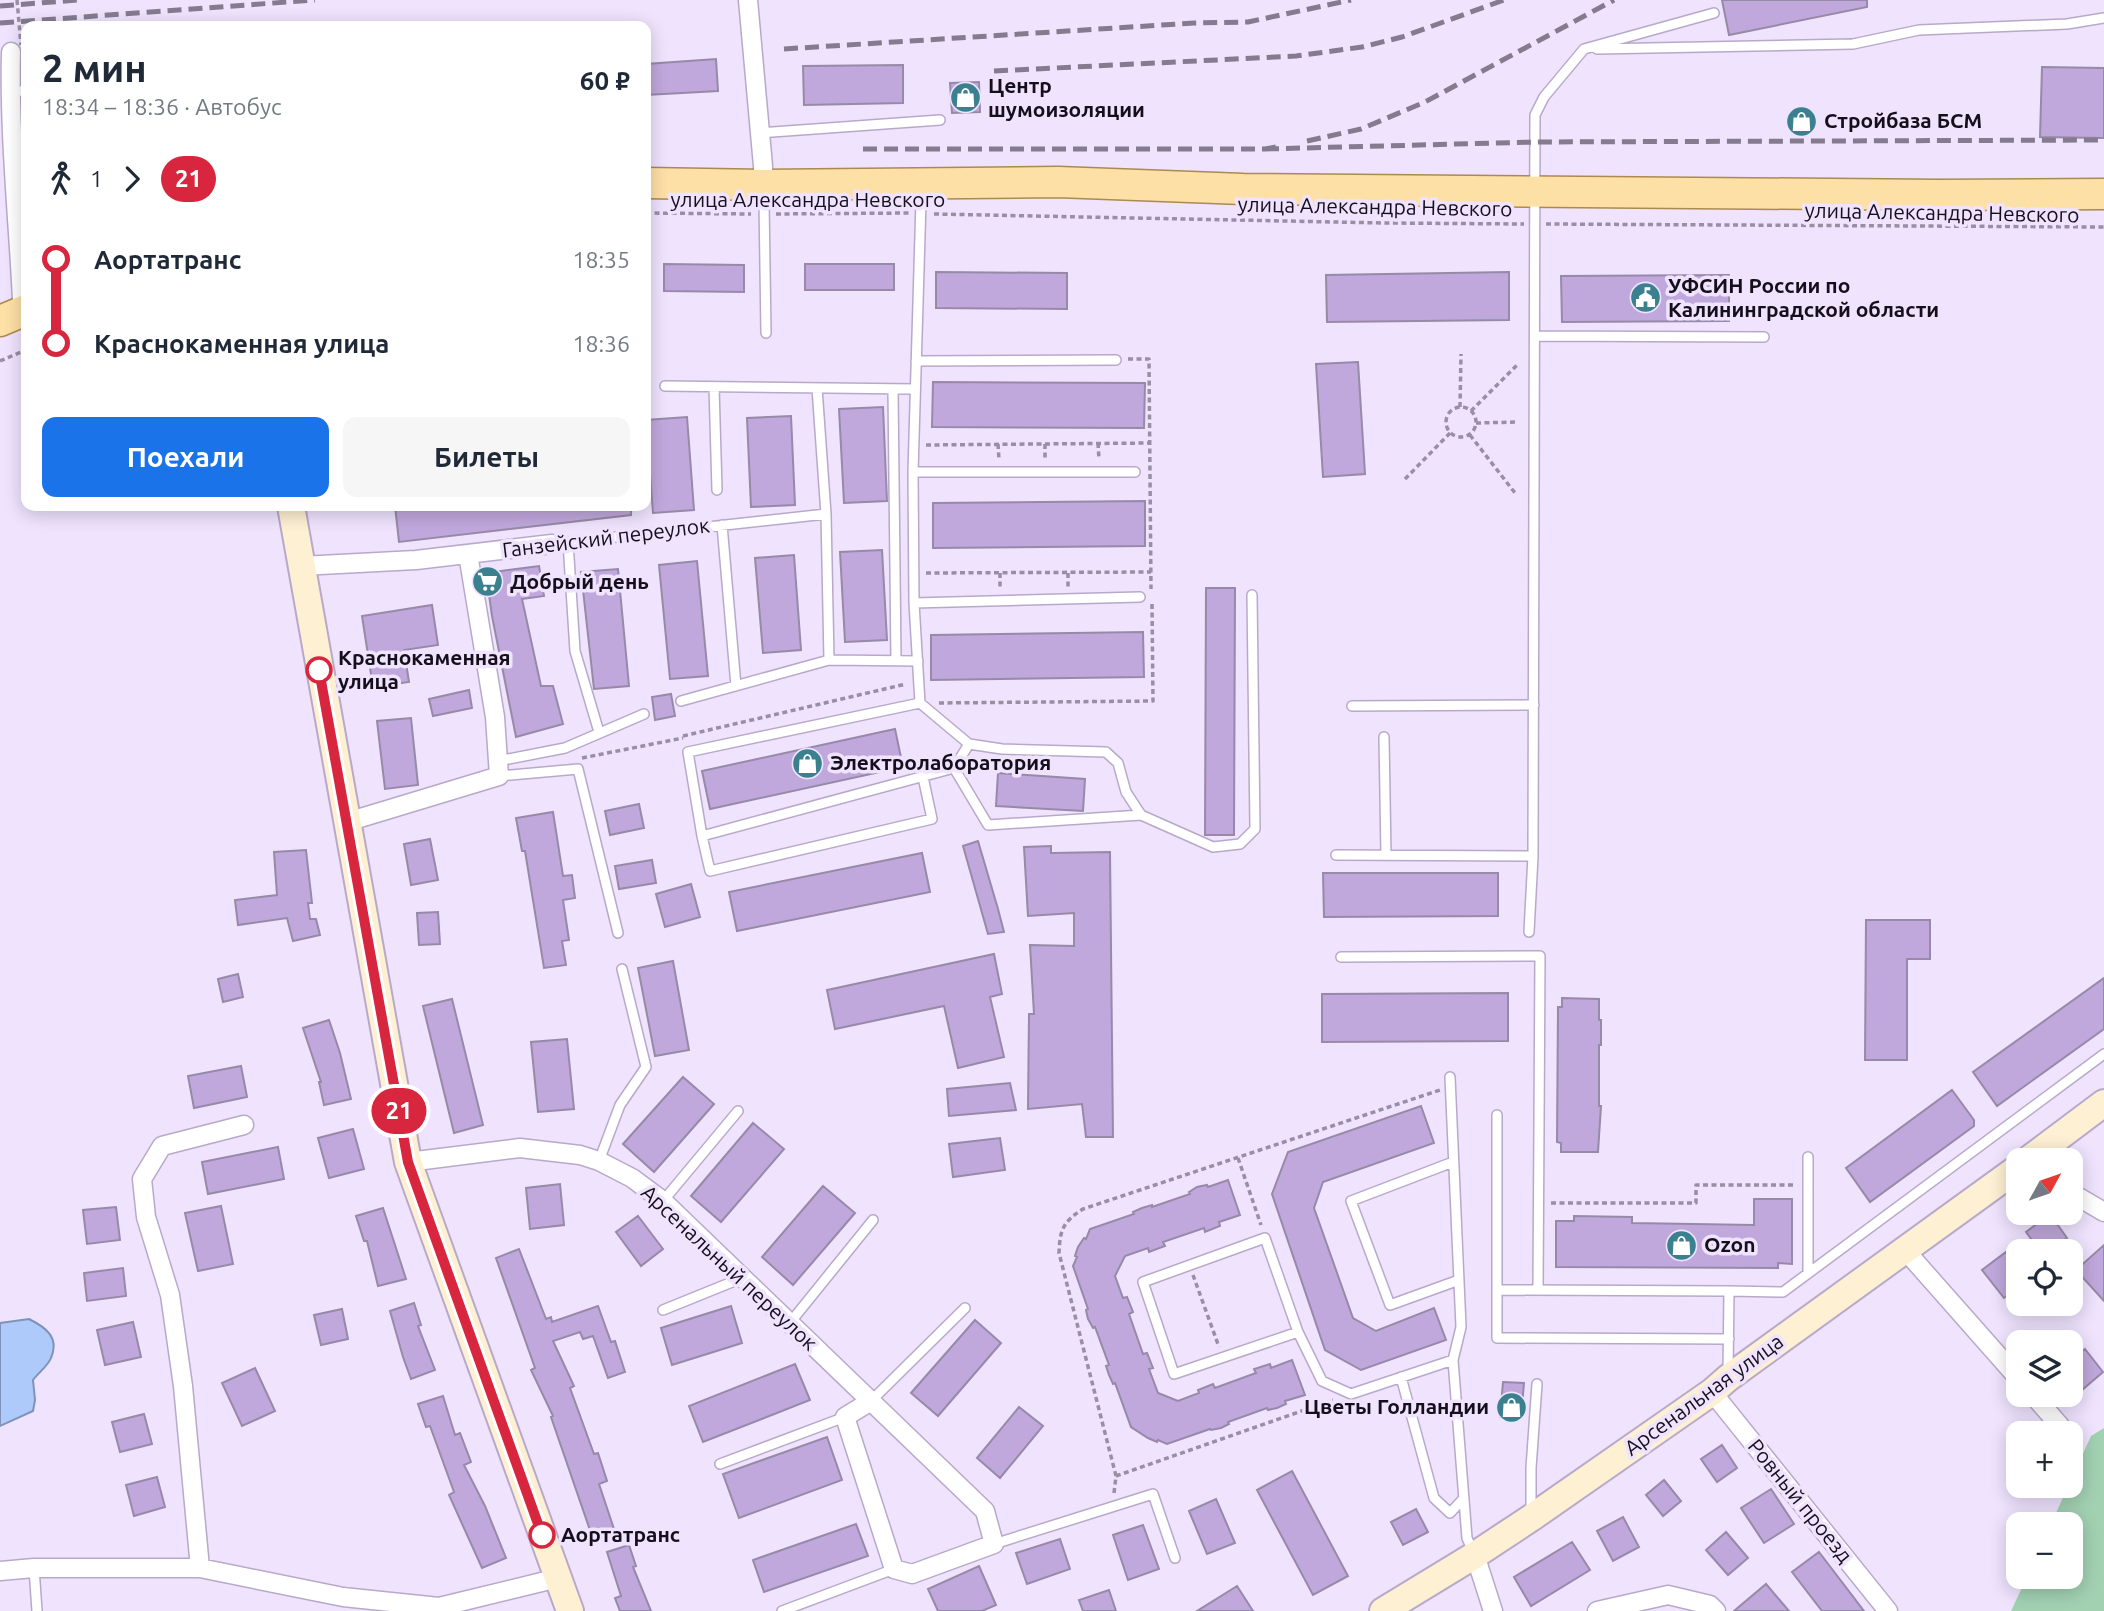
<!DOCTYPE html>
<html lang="ru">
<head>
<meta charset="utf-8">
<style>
	:root { --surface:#fff; --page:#f6f6f7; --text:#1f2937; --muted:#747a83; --accent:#1a73e8 }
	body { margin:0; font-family:Ubuntu,sans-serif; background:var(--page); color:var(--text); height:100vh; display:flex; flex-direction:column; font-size:26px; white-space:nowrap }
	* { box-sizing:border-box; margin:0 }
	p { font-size:23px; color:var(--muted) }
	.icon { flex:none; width:38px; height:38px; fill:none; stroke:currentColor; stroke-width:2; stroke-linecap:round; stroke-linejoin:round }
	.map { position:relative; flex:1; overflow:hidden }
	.panel { position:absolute; left:21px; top:21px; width:630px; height:490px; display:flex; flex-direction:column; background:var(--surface); border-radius:14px; box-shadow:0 4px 18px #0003 }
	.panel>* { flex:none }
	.badge { padding:0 14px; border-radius:23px; font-size:24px; line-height:46px }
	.needle { width:46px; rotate:50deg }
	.tools { position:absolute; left:2006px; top:1148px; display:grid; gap:14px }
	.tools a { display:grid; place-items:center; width:77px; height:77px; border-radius:14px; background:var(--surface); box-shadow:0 4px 18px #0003; font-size:35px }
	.map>.badge { position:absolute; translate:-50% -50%; box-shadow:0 0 0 4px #fff }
	.legs { display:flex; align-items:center; gap:10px; height:77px; padding:0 21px; font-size:23px }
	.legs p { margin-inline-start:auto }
	.summary { display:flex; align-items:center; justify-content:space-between; height:119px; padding:0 21px }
	h1 { font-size:38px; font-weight:700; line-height:52px }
	.primary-button { display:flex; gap:14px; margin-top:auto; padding:14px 21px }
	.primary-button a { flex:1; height:80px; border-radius:14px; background:var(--accent); color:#fff; font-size:28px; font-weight:700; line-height:80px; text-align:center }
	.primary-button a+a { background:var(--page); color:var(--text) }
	ul { padding:0 21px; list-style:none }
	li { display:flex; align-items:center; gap:24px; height:84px; font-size:26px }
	li i { display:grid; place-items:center; width:10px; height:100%; margin:0 9px; background:currentColor }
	li i::after { content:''; width:18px; height:18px; margin:-9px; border:5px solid; border-radius:50%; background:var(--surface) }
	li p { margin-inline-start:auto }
	li:first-child i { background:linear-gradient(#0000 50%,currentColor 0) }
	li:last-child i { background:linear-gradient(currentColor 50%,#0000 0) }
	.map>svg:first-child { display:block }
	.green { fill:#a2d1b2 }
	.water { fill:#adcafb; stroke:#7f92b8; stroke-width:2 }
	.building { fill:#c0a8dc; stroke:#9789a8; stroke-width:2 }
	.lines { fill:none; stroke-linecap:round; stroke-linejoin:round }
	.lane-casing { stroke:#b8a9ca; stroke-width:12 }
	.street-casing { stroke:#b8a9ca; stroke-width:21 }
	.secondary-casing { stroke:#b8a9ca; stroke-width:30 }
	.primary-casing { stroke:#aa8a4f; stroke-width:33 }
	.path { stroke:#988fa4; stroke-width:3.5; stroke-dasharray:5 3.5; stroke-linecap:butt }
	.lane { stroke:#fff; stroke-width:9 }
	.street { stroke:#fff; stroke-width:18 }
	.secondary { stroke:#fef0d3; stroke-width:26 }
	.primary { stroke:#fde0a6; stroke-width:30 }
	.rail { stroke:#847b8f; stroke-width:5; stroke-dasharray:14 7; stroke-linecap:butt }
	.path-bridge { stroke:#988fa4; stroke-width:3.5; stroke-dasharray:5 3.5; stroke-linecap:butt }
	.line-1-casing { stroke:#fff; stroke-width:16 }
	.line-1 { stroke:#d7263d; stroke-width:10 }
	.stop-1-dot { fill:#fff; stroke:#d7263d; stroke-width:3.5 }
	.labels { text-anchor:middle; stroke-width:7; stroke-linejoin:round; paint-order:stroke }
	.poi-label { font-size:21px; font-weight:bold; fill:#150f1b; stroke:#efe3fe; text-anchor:start }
	.street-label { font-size:21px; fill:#150f1b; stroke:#efe3fe }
	.stop-label { font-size:21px; font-weight:bold; fill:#150f1b; stroke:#efe3fe; text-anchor:start }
</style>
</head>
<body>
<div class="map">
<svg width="2104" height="1611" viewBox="0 0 2104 1611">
	<rect width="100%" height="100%" fill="#efe3fe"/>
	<path class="green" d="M2104,1428V1611H2011L2027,1577H2070V1524H2051L2091,1436Z"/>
	<path class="water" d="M29,1319C45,1327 60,1337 51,1358C48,1366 38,1373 33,1380L35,1400L33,1411L0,1426V1323Z"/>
	<path class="building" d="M1722,0H1867V7L1729,35Z
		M716,59L718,91L646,95V64Z
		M903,65V103L804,105L803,66Z
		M2042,67L2104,68V138L2040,137Z
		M979,82L980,112L952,113L950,83Z
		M664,264L744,265V292L664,291Z
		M805,264H894V290H805Z
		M936,272L1067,273V309L936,308Z
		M1509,272V320L1327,322L1326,275Z
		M1729,275V321L1562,322L1561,276Z
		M1358,362L1365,474L1323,477L1316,364Z
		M933,382L1145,383L1144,428L932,427Z
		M883,407L887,501L844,503L839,409Z
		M791,416L795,505L751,507L747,418Z
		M687,417L694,510L653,513L646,420Z
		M1145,501V546L933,548V503Z
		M395,506H631V515L399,542Z
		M882,550L887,640L845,642L840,552Z
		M794,555L801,650L763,653L755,558Z
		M697,561L708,676L670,679L659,565Z
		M539,566L544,596L522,599L541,686H553L563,724L516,737L492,616L486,573Z
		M618,569L629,686L594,689L581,572Z
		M1206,588H1235L1234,835H1205Z
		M432,605L438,645L404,650L409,682L373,687L362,616Z
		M1143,632L1144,677L931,680V635Z
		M469,690L472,708L433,716L429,699Z
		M671,694L675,716L655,720L652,697Z
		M411,718L418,785L385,789L377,721Z
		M895,729L903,767L710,809L702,771Z
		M998,773L1085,779L1083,811L996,806Z
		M639,804L644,828L610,835L605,811Z
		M553,812L563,876L572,875L575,898L563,900L569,940L562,941L566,965L544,968L525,851H522L516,818Z
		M430,839L438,880L411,885L404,844Z
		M978,841L998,909L1004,932L988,934L963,846Z
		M1051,846V853L1110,852L1113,1137H1086L1082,1104L1028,1109L1029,1014H1034L1030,945L1074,946V913L1028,916L1024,847Z
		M306,850L312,903H308L310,919H316L320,935L293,941L287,918L238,925L235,900L277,895L274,852Z
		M922,853L930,892L737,931L729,892Z
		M652,860L656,883L619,889L615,866Z
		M1323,873H1498V916L1324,917Z
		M691,884L700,917L665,927L656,894Z
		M438,912L440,944L419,945L417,913Z
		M1866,920H1930V959H1907V1060H1865Z
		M994,954L1002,994L990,997L1004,1057L958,1068L944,1006L835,1029L827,990Z
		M673,961L689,1050L655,1056L638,968Z
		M238,974L243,997L223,1002L218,979Z
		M2104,978V1029L1997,1106L1973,1072Z
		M1508,993V1041L1322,1042V994Z
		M1562,998L1599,999V1020H1601V1045H1599V1106H1601L1598,1152H1561V1143L1557,1142L1558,1007H1562Z
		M452,999L483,1125L454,1133L423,1006Z
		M329,1020L340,1053L351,1099L324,1105L319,1082H321L303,1028Z
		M567,1039L574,1109L538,1112L531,1042Z
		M241,1066L247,1097L194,1108L188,1076Z
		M683,1077L714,1104L654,1172L623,1144Z
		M1010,1083L1016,1110L949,1116L947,1089Z
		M1952,1090L1974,1120V1126L1870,1202L1846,1168Z
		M1421,1106L1434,1143L1323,1182L1314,1208L1353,1318L1376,1331L1434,1308L1446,1340L1361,1370L1325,1350L1272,1194L1288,1152Z
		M753,1123L784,1149L721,1222L691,1196Z
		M353,1129L364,1169L329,1178L318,1138Z
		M1000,1138L1005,1170L953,1177L949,1144Z
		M278,1147L284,1179L208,1194L202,1162Z
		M1228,1180L1240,1215L1219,1222L1220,1226L1205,1232L1204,1228L1163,1242L1165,1246L1149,1252L1148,1248L1125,1256L1115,1276L1123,1298L1127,1297L1133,1312L1129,1314L1143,1354L1147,1353L1153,1368L1149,1369L1158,1393L1178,1401L1199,1393L1198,1390L1213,1384L1215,1388L1256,1373L1254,1369L1270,1364L1271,1368L1292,1360L1305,1395L1285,1401L1286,1404L1277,1408L1268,1410L1267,1408L1228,1422L1229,1424L1221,1428L1211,1430L1210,1429L1167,1444L1158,1440L1157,1442L1148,1438L1131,1427L1115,1383L1113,1384L1109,1375L1106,1366L1109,1365L1095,1327L1093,1328L1088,1319L1086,1310L1088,1309L1073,1266L1077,1257L1075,1256L1078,1247L1084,1238L1086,1239L1090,1229L1134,1214L1133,1212L1142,1208L1152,1205V1207L1190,1194L1189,1192L1197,1187L1207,1185L1208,1187Z
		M560,1184L564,1225L530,1229L526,1188Z
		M823,1186L855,1213L793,1285L762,1257Z
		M1754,1199H1792V1264L1778,1263V1268L1556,1267V1221H1574V1216L1632,1217V1223L1754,1225Z
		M221,1206L233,1264L198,1271L185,1213Z
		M116,1207L120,1240L87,1244L83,1210Z
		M383,1208L406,1279L378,1286L367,1241H364L356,1216Z
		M2050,1214L2067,1238L2049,1251H2040L2026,1232Z
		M638,1216L663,1249L641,1266L616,1232Z
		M2104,1245V1301L2076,1270Z
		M519,1249L546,1319L551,1317L552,1322L598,1306L611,1342L615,1341L625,1372L608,1378L593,1336L583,1339L580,1332L553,1341L574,1386L570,1388L594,1454L598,1453L607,1481L599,1484L614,1529L592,1536L551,1417L553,1416L531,1370L535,1368L496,1258Z
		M2006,1252L2018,1267V1288L2004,1298L1982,1270Z
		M123,1268L126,1296L87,1301L84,1273Z
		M414,1303L421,1325L418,1326L435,1370L411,1379L403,1357L390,1311Z
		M731,1306L742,1343L672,1365L661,1328Z
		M342,1309L348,1339L321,1345L314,1315Z
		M975,1320L1001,1343L938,1416L911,1393Z
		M133,1322L141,1357L105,1365L97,1330Z
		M2085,1349L2103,1372L2082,1390L2070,1376V1361Z
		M795,1364L810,1400L703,1442L689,1406Z
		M255,1368L275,1411L242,1426L222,1383Z
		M1503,1382L1524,1383L1521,1418L1500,1417Z
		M443,1396L455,1435L460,1433L471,1462L464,1465L485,1506L506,1558L482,1568L449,1495L454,1492L430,1426L426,1427L418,1404Z
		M1019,1407L1043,1426L1000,1478L977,1458Z
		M144,1414L152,1444L120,1452L112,1422Z
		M827,1437L842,1480L739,1518L723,1474Z
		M1722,1445L1737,1468L1717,1482L1701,1459Z
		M1292,1471L1348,1576L1313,1595L1257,1490Z
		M157,1477L165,1507L134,1516L126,1485Z
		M1664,1480L1681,1501L1663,1516L1646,1495Z
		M1771,1489L1794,1524L1764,1543L1741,1508Z
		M1216,1499L1235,1543L1207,1554L1189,1511Z
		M1416,1509L1428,1532L1403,1545L1391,1522Z
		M1623,1517L1639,1547L1613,1561L1597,1531Z
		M856,1524L868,1556L764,1592L753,1560Z
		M1143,1525L1159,1569L1128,1580L1113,1535Z
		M1726,1532L1748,1558L1728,1575L1706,1550Z
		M1060,1539L1070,1569L1027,1584L1016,1553Z
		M1572,1542L1590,1570L1531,1606L1514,1577Z
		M629,1545L636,1566L633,1567L651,1611H620L615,1598L621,1596L607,1552Z
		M1819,1552L1864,1611H1822L1792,1572Z
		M979,1566L996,1605L982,1611H938L928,1589Z
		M1766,1584L1789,1611H1734Z
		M1237,1586L1253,1611H1197Z
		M1109,1590L1116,1611H1083L1079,1600Z"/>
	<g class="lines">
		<defs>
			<path id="lane" d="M1597,49L1853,44L1919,30L2067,24L2104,18
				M10,93L26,90
				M760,133L940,120
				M764,201L766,333
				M921,201L913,472L914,603L920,703L969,744L954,768L988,825L1141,815
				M1535,336L1764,337
				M916,361L1116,360
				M665,386L915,389
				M714,387L717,490
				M817,388L826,514L829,660L918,661
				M893,389L896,660
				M913,472H1135
				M722,525L736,686
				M568,542L575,651L599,732
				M552,544L826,514
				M914,603L1140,597
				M681,701L829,660
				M920,703L688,752L702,836L954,768
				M1352,706L1534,705
				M1384,737L1386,855
				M969,744L1002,749L1106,752L1118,763L1126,792L1141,815L1213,847L1240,844L1255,829L1252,595
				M498,761L565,748L644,714
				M499,776L578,769L618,933
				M702,836L710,871L932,819L923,777
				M1336,855L1533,856
				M1529,932L1533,856L1535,115L1544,97L1584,49L1714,13
				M1341,957L1540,956L1538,1290
				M1450,1077L1461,1327L1453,1360L1467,1538L1474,1554
				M1497,1115V1290L1729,1291L1728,1372
				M599,1161L620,1105L646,1067L622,969
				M1453,1162L1351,1201L1390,1305L1459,1280
				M663,1201L738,1111
				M1808,1273V1157
				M1497,1290V1338L1729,1339
				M1729,1291L1783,1292L2104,1054
				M663,1310L742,1278
				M789,1324L873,1220
				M1298,1332L1265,1238L1143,1282L1174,1374L1298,1332L1322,1381L1351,1394L1453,1360
				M1401,1377L1434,1498L1450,1513L1464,1498
				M871,1401L965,1308
				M720,1464L845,1417
				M1531,1513V1468L1537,1384
				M994,1544L1153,1494L1175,1558
				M34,1568L37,1611
				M782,1611L894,1569"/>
			<path id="street" d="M748,0L763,166L764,201
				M11,52C9,135 18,217 22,300L25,311
				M301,566L416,560L552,544
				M347,822L499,776L495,717L468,554
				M408,1162L520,1148L580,1155L599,1161L632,1178L663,1201L985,1511L994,1544L912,1574L894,1569L845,1417L871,1401
				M2070,1192L2104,1212
				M1905,1250L2018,1378
				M1712,1392L1888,1611
				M2033,1395L2061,1427
				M1475,1555L1493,1611
				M200,1568L183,1386L170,1295L146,1217L142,1179L162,1146L244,1125
				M0,1571L34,1568H200L343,1597L439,1607L558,1578
				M1597,1611L1668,1595L1710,1605L1716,1611"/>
			<path id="secondary" d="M291,506L408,1162L570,1611
				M2028,1160L2104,1103
				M1383,1611L1475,1555L1531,1518L1712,1392L1728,1378L2018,1168"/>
			<path id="primary" d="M646,183L764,185L1058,182L1243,189L1939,195L2104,194
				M0,321L26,310"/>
		</defs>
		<use href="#lane" class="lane-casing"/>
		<use href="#street" class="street-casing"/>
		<use href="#secondary" class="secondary-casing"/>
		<use href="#primary" class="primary-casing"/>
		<path class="path" d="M646,213L751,214
			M776,214L909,213
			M934,214L1385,223L1524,224
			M1546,224L2104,227
			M1128,359H1149L1151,589
			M0,361L26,350
			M1446 422a15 15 0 1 1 30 0a15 15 0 1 1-30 0Z
			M1460,407L1461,354
			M1471,411L1519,363
			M1476,423L1518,422
			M1470,435L1515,493
			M1098,443L1099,459
			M998,444L999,460
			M1045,444V459
			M926,445L1149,443
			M1405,479L1450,433
			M926,573L1151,572
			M1000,573V588
			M1068,573V588
			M939,703L1153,701L1152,604
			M683,736L906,684
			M582,758L683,738
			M1238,1158L1261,1225
			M1551,1203H1696V1185H1795
			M1193,1275L1219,1347
			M1116,1476L1059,1253C1060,1229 1063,1222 1083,1209L1440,1090
			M1114,1493L1116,1476L1333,1400"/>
		<use href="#lane" class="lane"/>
		<use href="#street" class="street"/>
		<use href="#secondary" class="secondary"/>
		<use href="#primary" class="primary"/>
		<path class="rail" d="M0,6L78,0
			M0,23L315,0
			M784,49L1194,23L1248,22L1351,0
			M994,71L1296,56L1362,47L1402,37L1504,0
			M1307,141L1361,129L1425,102L1614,0
			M863,149H1265L1276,147
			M1265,149L1536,142L2104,140"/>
		<path class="path-bridge" d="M17,0L21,45"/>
	</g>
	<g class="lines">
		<defs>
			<path id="line-1" d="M319,670L408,1162L542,1535"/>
		</defs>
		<use href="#line-1" class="line-1-casing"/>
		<use href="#line-1" class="line-1"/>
	</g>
	<defs>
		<symbol id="shop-disc" viewBox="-11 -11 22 22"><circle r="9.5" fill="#3b808e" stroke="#efe3fe"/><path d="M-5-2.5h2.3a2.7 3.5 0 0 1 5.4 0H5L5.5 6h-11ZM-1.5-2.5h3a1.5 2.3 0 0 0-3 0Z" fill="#fff"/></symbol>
		<symbol id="civic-disc" viewBox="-11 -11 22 22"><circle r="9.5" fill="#3b808e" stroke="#efe3fe"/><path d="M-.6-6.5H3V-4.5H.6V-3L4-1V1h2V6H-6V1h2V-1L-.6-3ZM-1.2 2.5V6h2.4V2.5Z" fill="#fff"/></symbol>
		<symbol id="supermarket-disc" viewBox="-11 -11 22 22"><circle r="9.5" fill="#3b808e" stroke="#efe3fe"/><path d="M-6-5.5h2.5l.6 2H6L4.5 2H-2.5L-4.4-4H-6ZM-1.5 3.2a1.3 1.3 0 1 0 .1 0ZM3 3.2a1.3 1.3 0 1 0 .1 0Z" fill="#fff"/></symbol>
	</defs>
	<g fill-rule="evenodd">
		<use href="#shop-disc" x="948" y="80" width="35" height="35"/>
		<use href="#shop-disc" x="1784" y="104" width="35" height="35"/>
		<use href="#civic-disc" x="1628" y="280" width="35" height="35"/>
		<use href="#supermarket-disc" x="470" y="564" width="35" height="35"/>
		<use href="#shop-disc" x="790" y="746" width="35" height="35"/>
		<use href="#shop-disc" x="1664" y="1228" width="35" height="35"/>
		<use href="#shop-disc" x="1494" y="1390" width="35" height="35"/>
	</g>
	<g class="stop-1-dot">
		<circle cx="319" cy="670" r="12"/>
		<circle cx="542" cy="1535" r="12"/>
	</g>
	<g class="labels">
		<g class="poi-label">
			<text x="988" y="93">Центр<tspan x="988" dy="24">шумоизоляции</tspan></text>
			<text x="1824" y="128">Стройбаза БСМ</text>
			<text x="1668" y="293">УФСИН России по<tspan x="1668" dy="24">Калининградской области</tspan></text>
			<text x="510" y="589">Добрый день</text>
			<text x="830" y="770">Электролаборатория</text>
			<text x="1704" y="1252">Ozon</text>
			<text x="1489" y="1414" text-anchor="end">Цветы Голландии</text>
		</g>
		<g class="street-label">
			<text x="808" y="207">улица Александра Невского</text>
			<text transform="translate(1375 207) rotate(1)" y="7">улица Александра Невского</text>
			<text transform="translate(1942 213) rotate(1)" y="7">улица Александра Невского</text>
			<text transform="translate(606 538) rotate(-7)" y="7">Ганзейский переулок</text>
			<text transform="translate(729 1268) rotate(43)" y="7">Арсенальный переулок</text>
			<text transform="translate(1704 1395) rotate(-36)" y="7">Арсенальная улица</text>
			<text transform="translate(1800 1501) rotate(51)" y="7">Ровный проезд</text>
		</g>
		<g class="stop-label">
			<text x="338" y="665">Краснокаменная<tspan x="338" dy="24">улица</tspan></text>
			<text x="561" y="1542">Аортатранс</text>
		</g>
	</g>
</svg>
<div class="tools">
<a><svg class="needle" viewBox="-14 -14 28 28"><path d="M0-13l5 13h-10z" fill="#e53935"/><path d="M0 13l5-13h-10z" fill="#747a83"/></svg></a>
<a><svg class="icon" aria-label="locate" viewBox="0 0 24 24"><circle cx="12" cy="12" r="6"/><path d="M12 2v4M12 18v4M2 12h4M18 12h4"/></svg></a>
<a><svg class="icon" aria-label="layers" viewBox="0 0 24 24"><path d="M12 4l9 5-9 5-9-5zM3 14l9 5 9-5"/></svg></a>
<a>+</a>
<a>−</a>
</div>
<b class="badge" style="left:399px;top:1111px;background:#d7263d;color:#fff">21</b>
<section class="panel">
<div class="summary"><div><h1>2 мин</h1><p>18:34 – 18:36 · Автобус</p></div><b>60 ₽</b></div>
<div class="legs"><svg class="icon" aria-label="walk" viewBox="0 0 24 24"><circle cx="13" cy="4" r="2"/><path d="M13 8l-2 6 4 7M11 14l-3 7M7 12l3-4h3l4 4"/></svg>1<svg class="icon" aria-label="forward" viewBox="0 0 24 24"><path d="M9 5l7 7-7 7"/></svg><b class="badge" style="background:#d7263d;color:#fff">21</b></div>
<ul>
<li><i style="color:#d7263d"></i><b>Аортатранс</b><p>18:35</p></li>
<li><i style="color:#d7263d"></i><b>Краснокаменная улица</b><p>18:36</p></li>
</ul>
<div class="primary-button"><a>Поехали</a><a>Билеты</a></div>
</section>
</div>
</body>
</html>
